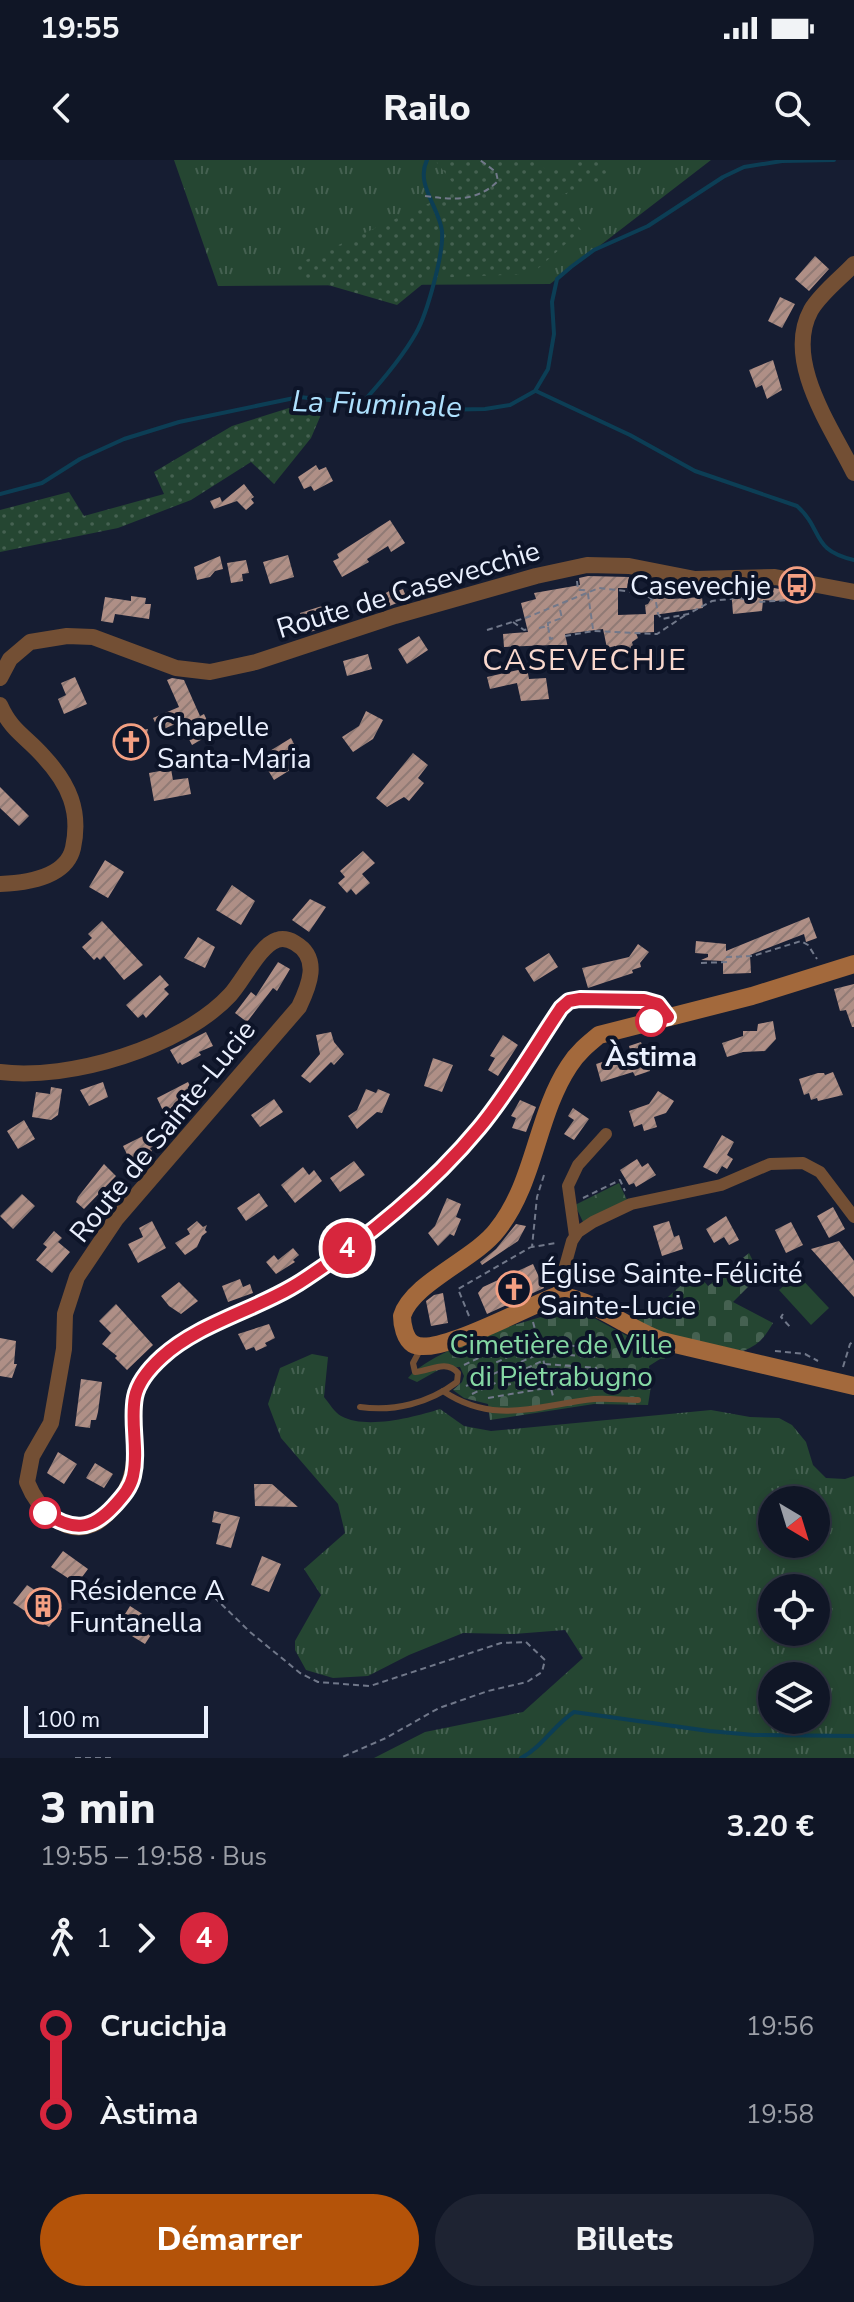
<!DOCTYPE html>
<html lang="fr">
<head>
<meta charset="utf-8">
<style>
	:root { --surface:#101626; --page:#1e2332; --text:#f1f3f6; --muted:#9c9fa7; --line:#303543; --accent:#b45309 }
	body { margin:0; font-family:"Nunito Sans",sans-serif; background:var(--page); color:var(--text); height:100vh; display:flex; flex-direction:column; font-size:30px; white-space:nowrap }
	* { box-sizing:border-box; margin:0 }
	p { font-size:26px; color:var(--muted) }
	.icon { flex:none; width:44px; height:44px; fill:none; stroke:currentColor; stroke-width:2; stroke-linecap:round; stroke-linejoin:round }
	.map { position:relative; height:1598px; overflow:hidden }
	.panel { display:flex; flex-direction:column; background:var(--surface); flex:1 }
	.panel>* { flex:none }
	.badge { padding:0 16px; border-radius:26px; font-size:28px; line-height:52px }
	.needle { width:52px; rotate:142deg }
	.buttons { position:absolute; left:758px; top:1326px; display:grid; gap:16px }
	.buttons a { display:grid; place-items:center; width:72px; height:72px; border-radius:50%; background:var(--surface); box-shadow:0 4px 12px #0003,0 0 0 2px var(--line); font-size:40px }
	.scale { position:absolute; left:24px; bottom:20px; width:184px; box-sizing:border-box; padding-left:8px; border:4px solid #eaf0fe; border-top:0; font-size:22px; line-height:28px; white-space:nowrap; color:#eaf0fe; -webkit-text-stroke:6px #0d1428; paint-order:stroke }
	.map>.badge { position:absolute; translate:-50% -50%; box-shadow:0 0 0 4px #fff }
	.legs { display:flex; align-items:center; gap:12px; height:88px; padding:0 40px; font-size:26px }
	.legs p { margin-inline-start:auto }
	.head { display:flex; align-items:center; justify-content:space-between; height:136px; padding:0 40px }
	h1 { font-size:44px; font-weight:800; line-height:60px }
	.button { display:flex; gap:16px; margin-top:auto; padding:16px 40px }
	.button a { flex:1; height:92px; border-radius:48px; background:var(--accent); color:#fff; font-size:32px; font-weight:800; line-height:92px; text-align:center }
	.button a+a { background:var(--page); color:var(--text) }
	ul { padding:0 40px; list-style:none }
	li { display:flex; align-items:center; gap:28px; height:88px; font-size:30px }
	li i { display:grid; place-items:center; width:12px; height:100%; margin:0 10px; background:currentColor }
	li i::after { content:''; width:20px; height:20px; margin:-10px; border:6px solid; border-radius:50%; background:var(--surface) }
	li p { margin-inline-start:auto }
	li:first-child i { background:linear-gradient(#0000 50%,currentColor 0) }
	li:last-child i { background:linear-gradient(currentColor 50%,#0000 0) }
	.status { display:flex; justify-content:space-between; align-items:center; height:56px; padding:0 40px; background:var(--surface); direction:ltr }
	.status svg { height:22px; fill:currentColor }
	header { display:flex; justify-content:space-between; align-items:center; height:104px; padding:0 40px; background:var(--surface); font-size:36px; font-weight:800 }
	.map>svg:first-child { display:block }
	.grass { fill:url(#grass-tufts); fill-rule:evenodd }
	.cemetery { fill:url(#cemetery-stones) }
	.park { fill:url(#park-crowns) }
	.garden { fill:url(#garden-dots) }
	.pitch { fill:#254632 }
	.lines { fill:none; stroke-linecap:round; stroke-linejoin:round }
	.stream { stroke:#0c3e55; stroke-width:4 }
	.building { fill:url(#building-hatch) }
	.path { stroke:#71788a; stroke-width:2; stroke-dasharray:6 4; stroke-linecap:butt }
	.service { stroke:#734f34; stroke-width:6 }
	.minor { stroke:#734f34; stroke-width:12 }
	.tertiary { stroke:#734f34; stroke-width:16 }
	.secondary { stroke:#a3693c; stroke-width:18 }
	.line-1-casing { stroke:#fff; stroke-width:18 }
	.line-1 { stroke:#d7263d; stroke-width:12 }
	.stop-1-dot { fill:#fff; stroke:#d7263d; stroke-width:4 }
	.labels { text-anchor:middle; stroke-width:8; stroke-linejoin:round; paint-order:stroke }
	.poi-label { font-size:28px; fill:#eaf0fe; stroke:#0d1428; text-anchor:start }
	.street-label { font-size:28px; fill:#eaf0fe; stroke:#0d1428 }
	.stop-label { font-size:28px; font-weight:bold; fill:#eaf0fe; stroke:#0d1428 }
	.park-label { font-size:28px; fill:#85d8a4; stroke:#0d1428 }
	.water-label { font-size:30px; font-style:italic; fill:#aee1fe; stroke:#0d1428 }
	.neighbourhood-label { font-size:30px; letter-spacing:2px; fill:#f9d8cd; stroke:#0d1428 }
</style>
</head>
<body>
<div class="status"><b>19:55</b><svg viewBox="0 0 49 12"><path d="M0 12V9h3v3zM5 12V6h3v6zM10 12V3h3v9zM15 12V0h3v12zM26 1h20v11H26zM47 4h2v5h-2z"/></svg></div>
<header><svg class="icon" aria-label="back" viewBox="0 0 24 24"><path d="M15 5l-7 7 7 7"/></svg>Railo<svg class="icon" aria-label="search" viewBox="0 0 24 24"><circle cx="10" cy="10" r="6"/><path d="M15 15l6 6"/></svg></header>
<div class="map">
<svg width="854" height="1598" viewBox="0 0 854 1598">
	<defs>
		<pattern id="grass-tufts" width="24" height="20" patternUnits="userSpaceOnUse" patternTransform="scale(2)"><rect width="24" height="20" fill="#254632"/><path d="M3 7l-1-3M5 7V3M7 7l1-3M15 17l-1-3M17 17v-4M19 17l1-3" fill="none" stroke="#456151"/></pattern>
		<pattern id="cemetery-stones" width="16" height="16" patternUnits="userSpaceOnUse" patternTransform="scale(2)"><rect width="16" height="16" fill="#254632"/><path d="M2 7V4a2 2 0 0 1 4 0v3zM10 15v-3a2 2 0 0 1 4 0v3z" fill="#456151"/></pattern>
		<pattern id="park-crowns" width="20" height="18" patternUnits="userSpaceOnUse" patternTransform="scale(2)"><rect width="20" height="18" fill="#254632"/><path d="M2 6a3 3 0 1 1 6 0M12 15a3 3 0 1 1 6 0" fill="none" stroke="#456151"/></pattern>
		<pattern id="garden-dots" width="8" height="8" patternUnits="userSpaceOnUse" patternTransform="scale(2)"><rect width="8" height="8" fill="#254632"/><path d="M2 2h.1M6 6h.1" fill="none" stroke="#456151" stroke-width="1.8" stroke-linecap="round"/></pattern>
		<pattern id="building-hatch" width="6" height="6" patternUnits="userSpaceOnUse" patternTransform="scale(2)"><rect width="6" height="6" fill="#af8f86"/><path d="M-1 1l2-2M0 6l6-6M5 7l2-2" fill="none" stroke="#907a75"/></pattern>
	</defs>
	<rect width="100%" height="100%" fill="#161d32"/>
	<path class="grass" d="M174,0H711L550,124L218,126Z
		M312,1194L328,1197L324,1237C329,1243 335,1253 341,1256C366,1270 415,1257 440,1249L464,1266L491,1271L711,1250L750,1257L779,1258L792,1265L806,1282L813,1305L826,1318L845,1319L854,1316V1598H374L425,1572L523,1552L583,1498L565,1470L514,1474L463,1473L409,1495L368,1516L333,1518L306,1510L295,1490V1481L321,1435L304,1409L345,1373L338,1344L281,1278L268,1244L280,1208ZM772,1340H816V1384H772ZM772,1428H816V1472H772ZM772,1516H816V1560H772Z"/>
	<path class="cemetery" d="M749,1093L760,1115L733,1142L773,1163C764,1178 759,1185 743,1191L652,1172L638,1160L643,1154L650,1153L696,1112L708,1126Z
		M567,1151L594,1158L640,1183L658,1187L665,1199H660L649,1206L651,1226L648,1245L594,1244L490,1260L488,1244L464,1238L453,1230L462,1222L464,1216L460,1207L442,1208L417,1222L408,1218C432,1189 529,1158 567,1151Z"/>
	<path class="park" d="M619,1023L628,1042L584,1064L575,1045Z"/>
	<path class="garden" d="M435,0H534L550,12L582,0H602L608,18L558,36L581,70L532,114L430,118L397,145L297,116L295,105L458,30Z
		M289,248L323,250L311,278L274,324L251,302L191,340L118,368L0,392V350L69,332L84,356L164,334L154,312L232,266Z"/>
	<path class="pitch" d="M797,1114L829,1148L811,1165L779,1130Z"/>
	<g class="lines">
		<path class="stream" d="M536,231L630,275L695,311L797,346C824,370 810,390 854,400
			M363,242C382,221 402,198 416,173C427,154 444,93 442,71C439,47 415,24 427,0
			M0,334L42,323L80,299L124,279L179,262L299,237L432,250L485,249L510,245L535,231L548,209L554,174L552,142L557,119L571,107L594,90L648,66L723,17L744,7L782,1L834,0
			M521,1598C541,1588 554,1565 574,1552L709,1571L754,1575L854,1576"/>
	</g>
	<path class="building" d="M815,96L829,109L809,131L795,119Z
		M780,137L795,144L782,168L768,161Z
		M773,200L782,230L767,239L762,225L756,228L749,210Z
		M316,305L319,310L326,307L333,321L314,331L311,326L304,329L298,317Z
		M244,324L254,337L251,339L254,343L246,350L237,341L214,349L210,341L220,337L222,342Z
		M390,360L405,383L391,392L388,386L367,399L369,402L342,417L333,401L339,398L337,394Z
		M288,395L294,417L270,424L263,402Z
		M220,396L223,409L215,411L210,417L197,420L194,407Z
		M246,400L249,413L242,414L243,421L231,423L227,403Z
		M588,416L629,417L627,428H618V455L646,454L645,445L648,444L657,429L671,432V439L702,437L703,448L654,455V472L636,473L638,478L632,482L634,490L616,494L615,486L607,488L603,469L565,474L568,488L553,490L552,485L504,487L503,474L528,472L521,443L536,439L534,433L580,425L579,418Z
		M396,427L397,431L403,429L407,439L382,449L379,437Z
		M774,428L811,435L776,441L763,440L762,451L733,454L731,429Z
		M131,436L146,438L145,444H151L149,459L115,454L113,463L101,461L105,437L131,441Z
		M322,446L328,466L307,473L300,453Z
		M419,476L428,490L407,504L398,489Z
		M368,494L372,509L347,516L343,501Z
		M527,508L529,519L546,518L549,539L521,541L517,523L490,529L487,517Z
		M75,517L87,544L64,554L58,539L66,535L61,523Z
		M172,518L184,520L200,556L204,554L213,573L192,585L180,562L159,571L153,558L179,547L167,520Z
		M366,551L383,560L373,579L353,592L342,577L359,566Z
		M148,569L144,586L116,591L114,575Z
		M291,578L303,602L274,620L260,597Z
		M413,593L428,605L418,618L424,623L409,641L404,637L387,647L376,638Z
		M171,609L173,620L188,618L191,634L154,641L149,613Z
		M0,627L29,656L19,666L0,648Z
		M363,691L375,703L362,714L370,723L356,735L351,729L347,733L338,723L345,717L340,711Z
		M105,700L124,712L108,738L89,727Z
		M232,725L255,741L241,765L216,750Z
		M310,739L326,747L309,772L292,760Z
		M809,757L817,778L806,782L804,774L750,795L751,813L723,814V801L701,800L708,797V794L695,793L696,781L726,784V791Z
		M102,761L143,805L124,820L104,796L100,800L97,797L94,800L82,787L92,778L88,774Z
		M198,777L215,787L205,808L184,798Z
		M638,784L649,792L640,803L641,807L632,810L633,813L588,828L582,808L629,797Z
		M549,793L558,807L534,822L525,808Z
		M278,802L290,809L277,831L273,828L247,862L235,853L251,832L256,836Z
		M160,815L169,825L164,829L169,834L146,858L143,854L138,858L126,845Z
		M854,824V867H852L846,850L840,851L834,829Z
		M773,861L776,879L765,891L743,892L727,897L722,883L743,876V871H757L758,864Z
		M206,872L213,886L199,892L201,895L182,905L180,902L178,904L170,890Z
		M331,872L334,882L344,894L334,905L331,902L310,923L301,916L320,894L316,875Z
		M503,875L518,885L498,916L488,910L495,898L490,896Z
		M641,882L650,911L635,916L633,912L601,922L596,904L631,893L629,886Z
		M433,898L453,905L442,932L424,926Z
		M833,912L843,935L818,941L817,938L811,940L809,933L804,935L799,919L818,913H824L825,915Z
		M103,922L108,937L89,946L80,930Z
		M188,922L196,938L164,953L157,938Z
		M51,927L62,929L58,955L51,960L32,957L36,932L50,934Z
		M366,929L376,933L378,929L390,934L382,953L377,952L357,969L348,956L357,950Z
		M658,931L674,941L666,953L654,957L657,967L644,971L642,964L634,967L629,951L649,944Z
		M274,939L283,952L260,967L251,955Z
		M520,940L536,947L526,972L512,968L516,958L511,956Z
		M573,948L589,959L574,980L564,974L574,960L568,956Z
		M24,960L35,979L18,989L7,971Z
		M151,972L158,984L150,988L152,991L147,994L149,997L142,1007L134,1009L123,986Z
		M722,975L734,982L727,995L733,999L727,1009L722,1006L717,1014L703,1007Z
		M637,999L642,1007L648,1003L656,1015L636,1027L634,1023L629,1025L620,1010Z
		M354,1001L365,1015L340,1032L330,1018Z
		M104,1004L116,1016L84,1049L76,1042L78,1037Z
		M303,1007L309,1015L314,1010L322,1021L295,1043L281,1025Z
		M259,1033L268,1046L246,1061L237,1048Z
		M22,1034L35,1046L13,1069L0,1056Z
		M447,1038L461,1044L456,1057L461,1059L454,1076L450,1074L438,1086L428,1073L435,1066Z
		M833,1047L845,1069L829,1078L817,1056Z
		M726,1056L739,1080L729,1085L724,1077L714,1083L706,1069Z
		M152,1061L166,1088L138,1103L128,1084L143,1077L139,1068Z
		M197,1061L203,1067L207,1065L205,1070L207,1072L202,1076L197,1087L185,1095L175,1083L190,1074L187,1069Z
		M669,1061L674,1077L679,1075L683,1089L662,1096L653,1066Z
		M791,1062L803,1085L786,1093L775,1070Z
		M516,1064L526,1066L518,1081L482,1105L480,1102L496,1089Z
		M54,1071L62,1078L58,1082L70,1092L52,1113L36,1100L47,1087L43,1084Z
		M839,1081L854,1101V1137L811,1089Z
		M293,1088L299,1095L293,1100L295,1102L276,1114L266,1102L274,1095L278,1100Z
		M533,1104L544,1128L487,1154L478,1133L483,1127Z
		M240,1119L243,1127L250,1124L253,1133L228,1142L222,1126Z
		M179,1122L198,1141L181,1154L169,1146L161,1136Z
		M443,1133L448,1163L431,1166L426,1141L434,1135Z
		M116,1144L153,1185L127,1210L115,1198L117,1196L102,1184L111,1173L99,1161Z
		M269,1164L275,1178L265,1183L267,1186L256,1191L254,1187L246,1190L238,1174Z
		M0,1178L16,1181L14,1204H17L12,1218L0,1216Z
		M81,1219L102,1222L98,1252L96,1260H91L90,1268L75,1266Z
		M58,1292L77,1304L64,1324L47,1313Z
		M95,1303L113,1314L104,1328L86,1318Z
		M254,1324H272L298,1347L255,1346Z
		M214,1351L240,1357L231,1388L216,1384L221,1364L212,1362Z
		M63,1391L88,1409L77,1424L51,1407Z
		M262,1396L281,1404L269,1432L251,1425Z
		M27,1425L39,1433L42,1428L54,1436L51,1441L62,1449L49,1467L13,1443Z
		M130,1446L158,1464L145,1484L117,1467Z"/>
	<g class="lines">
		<path class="path" d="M425,36C453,40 477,42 498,21L496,12L480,0
			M577,421L578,430H584L588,434L593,469
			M513,462L524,470L528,469
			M548,466V463L562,458L559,446
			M539,468L548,466L550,479L553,478
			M487,470L528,457L599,428L643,433L656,442L658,454L662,459L688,454L712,441L738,438L759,442L806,439
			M565,476L593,471L657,474L687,454
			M701,803L727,802V797L753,796L801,781L808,785L817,799
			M544,1015L537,1037L532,1087L556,1083
			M583,1038L620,1020L625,1031
			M783,1154L781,1157L791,1168
			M469,1156L458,1129L531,1087
			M533,1162L553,1236
			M775,1191L805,1194L818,1201
			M545,1204L597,1208
			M464,1205L533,1172
			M843,1207L850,1184L854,1181
			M469,1215L538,1183L586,1187
			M505,1225L562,1215
			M466,1226L541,1193L597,1197
			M472,1234L542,1201
			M488,1238L593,1220H614
			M207,1430L250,1472L300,1513L318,1522L370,1526L501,1483L526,1482L545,1500L542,1512L527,1522L488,1531L439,1548L386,1578L340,1598
			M75,1598H114"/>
		<path class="service" d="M443,1231C495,1266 538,1245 594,1239C608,1238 624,1240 638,1240
			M360,1247C394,1252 429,1243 457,1222L458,1213C446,1199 430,1211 415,1212L413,1203L420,1190"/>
		<path class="minor" d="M575,1076L568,1026L578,1005L606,974
			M559,1135V1128L572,1081L578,1072L593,1062L631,1044L721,1025L770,1004L803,1003L820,1012L854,1057"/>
		<path class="tertiary" d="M854,104C841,118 821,133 811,150C783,201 832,268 854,313
			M0,518L10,499L30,482L67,476L93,477L176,508L210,512L256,502L395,456L536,416L587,405L629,406L695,419L775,417L854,432
			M0,545C12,572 26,576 44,597C69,624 81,651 73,688C66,718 25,723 0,724
			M0,912C69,921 182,887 230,835C243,821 260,785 277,780C283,778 290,780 295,783C321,798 309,826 299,847L116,1059L77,1117L65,1154L64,1189L51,1263L32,1296L27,1322C37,1347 65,1379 96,1363C103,1359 109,1352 114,1347C155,1301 117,1255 145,1215C182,1165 255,1153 305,1119C368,1078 430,1026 479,968C509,932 534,887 561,848L569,841L580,839L644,840L658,844L668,857"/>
		<path class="secondary" d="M854,804L752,836L599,875C588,884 577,893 569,906C536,956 535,1023 497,1070C475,1099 412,1123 402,1156C402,1165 405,1179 413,1184C436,1198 531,1144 559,1135C598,1142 626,1168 662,1181L854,1226"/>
	</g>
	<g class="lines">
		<defs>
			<path id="line-1" d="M45,1353C73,1371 91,1371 114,1346C122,1337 130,1329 133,1316C139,1290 130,1263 135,1237C138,1222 151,1207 162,1197C200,1162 261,1149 305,1119C366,1079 432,1025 479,968C509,932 534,888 561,848L569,841L580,839L644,840L658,844L668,857L651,861"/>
		</defs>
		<use href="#line-1" class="line-1-casing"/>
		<use href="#line-1" class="line-1"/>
	</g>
	<defs>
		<symbol id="bus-ring" viewBox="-11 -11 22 22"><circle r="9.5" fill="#0d1428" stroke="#f39f82" stroke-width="1.5"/><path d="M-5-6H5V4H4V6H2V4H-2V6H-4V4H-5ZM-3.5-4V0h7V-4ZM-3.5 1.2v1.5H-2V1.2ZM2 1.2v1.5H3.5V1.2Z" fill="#f39f82"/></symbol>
		<symbol id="church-ring" viewBox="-11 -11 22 22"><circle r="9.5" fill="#0d1428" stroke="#f39f82" stroke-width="1.5"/><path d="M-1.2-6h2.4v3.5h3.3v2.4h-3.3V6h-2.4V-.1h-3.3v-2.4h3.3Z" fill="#f39f82"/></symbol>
		<symbol id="building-ring" viewBox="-11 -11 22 22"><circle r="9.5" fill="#0d1428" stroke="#f39f82" stroke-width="1.5"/><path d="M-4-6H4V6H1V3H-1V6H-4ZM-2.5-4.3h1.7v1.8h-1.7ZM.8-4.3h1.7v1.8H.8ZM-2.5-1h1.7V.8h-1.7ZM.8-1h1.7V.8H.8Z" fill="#f39f82"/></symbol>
	</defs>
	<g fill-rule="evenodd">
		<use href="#bus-ring" x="777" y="405" width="40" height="40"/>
		<use href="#church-ring" x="111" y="562" width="40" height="40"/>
		<use href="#church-ring" x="494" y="1109" width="40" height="40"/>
		<use href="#building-ring" x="23" y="1426" width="40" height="40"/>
	</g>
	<g class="stop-1-dot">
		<circle cx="651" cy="861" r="14"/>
		<circle cx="45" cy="1353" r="14"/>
	</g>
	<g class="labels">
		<g class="poi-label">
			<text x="771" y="435" text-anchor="end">Casevechje</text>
			<text x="157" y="576">Chapelle<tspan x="157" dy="32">Santa-Maria</tspan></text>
			<text x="540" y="1123">Église Sainte-Félicité<tspan x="540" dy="32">Sainte-Lucie</tspan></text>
			<text x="69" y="1440">Résidence A<tspan x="69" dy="32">Funtanella</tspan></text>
		</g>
		<g class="street-label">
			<text transform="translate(408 429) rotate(-17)" y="10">Route de Casevecchie</text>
			<text transform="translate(162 971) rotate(-51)" y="10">Route de Sainte-Lucie</text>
		</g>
		<g class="stop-label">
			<text x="651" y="906">Àstima</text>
		</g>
		<g class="park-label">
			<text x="561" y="1194">Cimetière de Ville<tspan x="561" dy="32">di Pietrabugno</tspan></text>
		</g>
		<g class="water-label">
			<text transform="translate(377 244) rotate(2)" y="10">La Fiuminale</text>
		</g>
		<g class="neighbourhood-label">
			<text x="585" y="510">CASEVECHJE</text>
		</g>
	</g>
</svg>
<div class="buttons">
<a><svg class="needle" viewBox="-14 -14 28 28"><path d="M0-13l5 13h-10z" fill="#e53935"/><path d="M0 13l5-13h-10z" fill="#9c9fa7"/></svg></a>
<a><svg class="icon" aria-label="locate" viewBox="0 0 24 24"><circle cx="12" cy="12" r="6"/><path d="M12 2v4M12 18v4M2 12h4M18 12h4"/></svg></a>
<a><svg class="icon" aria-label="layers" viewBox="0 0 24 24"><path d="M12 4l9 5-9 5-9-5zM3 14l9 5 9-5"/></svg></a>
</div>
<div class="scale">100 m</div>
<b class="badge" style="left:347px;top:1088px;background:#d7263d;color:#fff">4</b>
</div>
<section class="panel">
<div class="head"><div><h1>3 min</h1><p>19:55 – 19:58 · Bus</p></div><b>3.20 €</b></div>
<div class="legs"><svg class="icon" aria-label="walk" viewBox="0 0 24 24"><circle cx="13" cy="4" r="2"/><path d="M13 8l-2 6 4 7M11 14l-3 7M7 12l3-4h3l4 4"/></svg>1<svg class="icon" aria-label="forward" viewBox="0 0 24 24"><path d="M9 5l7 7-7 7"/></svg><b class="badge" style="background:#d7263d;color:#fff">4</b></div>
<ul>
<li><i style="color:#d7263d"></i><b>Crucichja</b><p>19:56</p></li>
<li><i style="color:#d7263d"></i><b>Àstima</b><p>19:58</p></li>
</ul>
<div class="button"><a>Démarrer</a><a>Billets</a></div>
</section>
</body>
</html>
